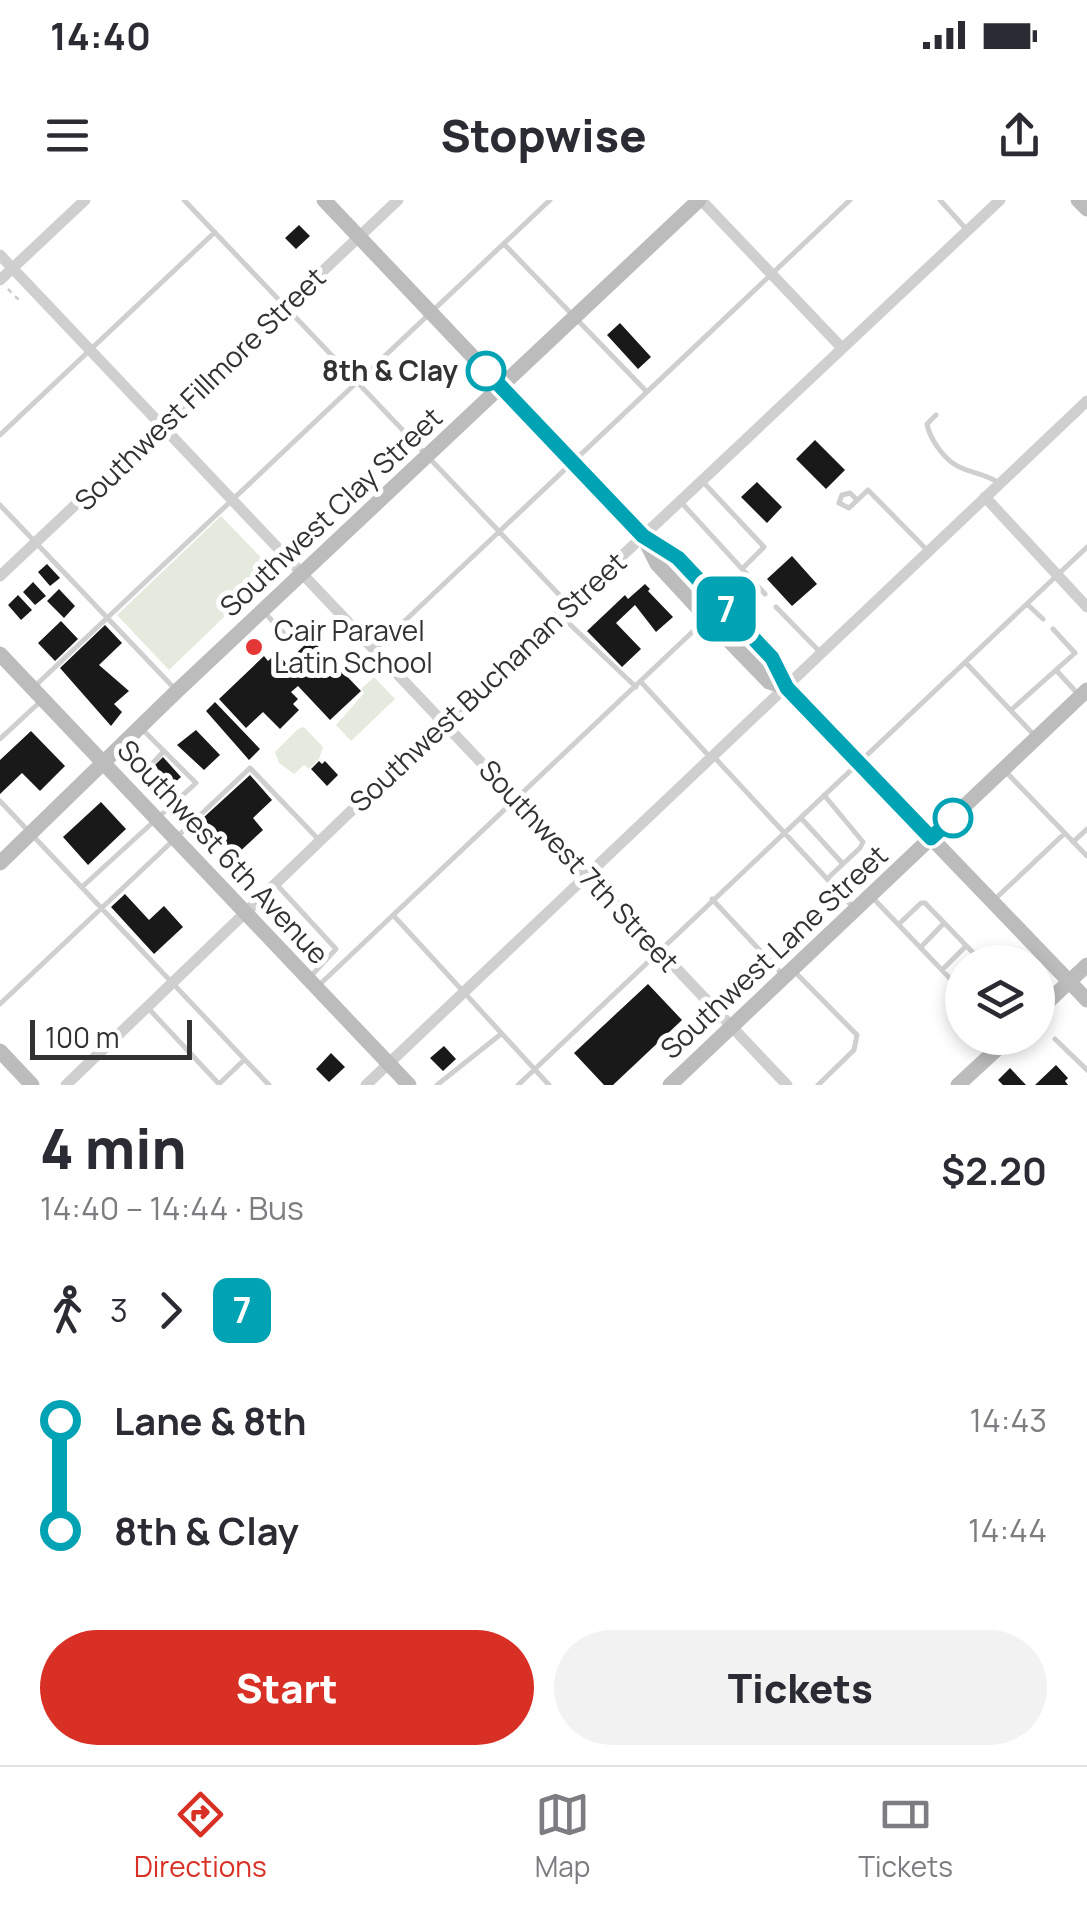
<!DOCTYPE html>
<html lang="en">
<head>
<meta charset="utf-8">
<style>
	:root { --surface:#fff; --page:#f2f2f3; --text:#2b2b33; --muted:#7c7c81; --line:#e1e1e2; --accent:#d93025 }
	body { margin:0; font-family:Manrope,sans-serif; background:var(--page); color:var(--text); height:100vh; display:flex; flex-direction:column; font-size:38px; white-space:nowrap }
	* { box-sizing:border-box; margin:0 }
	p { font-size:32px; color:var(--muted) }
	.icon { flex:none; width:55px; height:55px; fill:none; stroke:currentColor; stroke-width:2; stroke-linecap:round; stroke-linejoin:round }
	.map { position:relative; height:885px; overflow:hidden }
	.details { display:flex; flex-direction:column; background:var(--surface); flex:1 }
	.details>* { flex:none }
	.badge { padding:0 20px; border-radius:15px; font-size:35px; line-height:65px }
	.controls { position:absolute; left:945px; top:745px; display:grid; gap:20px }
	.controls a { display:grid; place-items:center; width:110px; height:110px; border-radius:50%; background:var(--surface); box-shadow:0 5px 15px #0003; font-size:50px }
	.scale { position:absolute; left:30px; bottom:25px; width:162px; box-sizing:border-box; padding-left:10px; border:5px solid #323232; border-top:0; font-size:28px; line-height:35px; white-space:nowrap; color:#323232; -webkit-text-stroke:8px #fff; paint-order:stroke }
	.map>.badge { position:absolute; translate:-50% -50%; box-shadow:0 0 0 5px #fff }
	.legs { display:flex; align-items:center; gap:15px; height:110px; padding:0 40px; font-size:32px }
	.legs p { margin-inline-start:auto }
	.headline { display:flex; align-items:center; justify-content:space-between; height:170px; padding:0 40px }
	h1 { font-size:55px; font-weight:800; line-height:75px }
	.button { display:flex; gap:20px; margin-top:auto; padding:20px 40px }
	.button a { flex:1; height:115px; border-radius:60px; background:var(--accent); color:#fff; font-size:40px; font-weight:800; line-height:115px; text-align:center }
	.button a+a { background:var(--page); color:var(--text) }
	ul { padding:0 40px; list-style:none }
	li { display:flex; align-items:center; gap:35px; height:110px; font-size:38px }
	li i { display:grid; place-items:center; width:15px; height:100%; margin:0 12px; background:currentColor }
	li i::after { content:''; width:25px; height:25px; margin:-12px; border:8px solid; border-radius:50%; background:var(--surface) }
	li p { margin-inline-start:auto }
	li:first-child i { background:linear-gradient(#0000 50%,currentColor 0) }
	li:last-child i { background:linear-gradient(currentColor 50%,#0000 0) }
	.status { display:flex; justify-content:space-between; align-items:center; height:70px; padding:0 50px; background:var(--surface); direction:ltr }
	.status svg { height:28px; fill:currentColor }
	header { display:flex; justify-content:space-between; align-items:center; height:130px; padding:0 40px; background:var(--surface); font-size:45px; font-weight:800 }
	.tab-bar { display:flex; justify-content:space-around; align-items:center; height:140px; border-top:2px solid var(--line); background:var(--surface); font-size:28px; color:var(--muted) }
	.tab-bar a { display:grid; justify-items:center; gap:5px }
	.tab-bar .on { color:var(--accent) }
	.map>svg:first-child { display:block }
	.green { fill:#e4ebde }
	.building { fill:#191919 }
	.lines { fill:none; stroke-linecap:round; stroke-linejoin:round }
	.path { stroke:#ccc; stroke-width:2.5; stroke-dasharray:5 5; stroke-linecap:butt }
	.lane { stroke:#cfcfcf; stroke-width:5 }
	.street { stroke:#cfcfcf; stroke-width:11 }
	.secondary { stroke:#bcbcbc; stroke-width:15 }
	.line-1-casing { stroke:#fff; stroke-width:22 }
	.line-1 { stroke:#00a3b4; stroke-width:15 }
	.stop-1-dot { fill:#fff; stroke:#00a3b4; stroke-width:5 }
	.poi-dot { fill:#e63737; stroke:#fff; stroke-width:4 }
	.labels { text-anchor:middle; stroke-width:10; stroke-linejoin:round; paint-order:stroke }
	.stop-label { font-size:28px; font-weight:bold; fill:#323232; stroke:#fff; text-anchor:end }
	.street-label { font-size:28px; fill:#323232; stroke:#fff }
	.poi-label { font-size:28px; fill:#323232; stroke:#fff; text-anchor:start }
</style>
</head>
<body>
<div class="status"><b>14:40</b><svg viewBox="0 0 49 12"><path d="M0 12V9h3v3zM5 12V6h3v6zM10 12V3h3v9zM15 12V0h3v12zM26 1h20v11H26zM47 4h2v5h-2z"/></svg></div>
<header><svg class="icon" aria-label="menu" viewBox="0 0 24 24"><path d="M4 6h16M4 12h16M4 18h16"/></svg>Stopwise<svg class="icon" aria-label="share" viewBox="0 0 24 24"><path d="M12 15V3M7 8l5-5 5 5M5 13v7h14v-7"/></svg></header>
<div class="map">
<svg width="1087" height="885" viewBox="0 0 1087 885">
	<rect width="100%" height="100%" fill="#fff"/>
	<path class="green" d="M221,316L273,370L169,470L117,415Z
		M374,477L395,499L351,541L336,525L364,493L361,489Z
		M304,527L323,547L319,559L309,569L304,565L294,574L279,563L275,552L298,529Z"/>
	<path class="building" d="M299,25L310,36L296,49L285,38Z
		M620,123L651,157L638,169L607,135Z
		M815,240L845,270L826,289L796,259Z
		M757,282L782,307L767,323L741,297Z
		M792,356L817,384L792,406L767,379Z
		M47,364L60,378L50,386L38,372Z
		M33,382L46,396L35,405L23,392Z
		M645,384L650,389L648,391L673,417L656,432L635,405L616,423L641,449L622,467L587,431L625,395L628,399Z
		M59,389L75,406L64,418L47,401Z
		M18,395L32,410L21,420L8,405Z
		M61,421L78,439L55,461L38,443Z
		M105,425L122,443L99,465L129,491L114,504L122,512L111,526L60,468Z
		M311,439L361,491L330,520L298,486L291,492L298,499L293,504L299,510L280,529L263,512L246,528L219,499L264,456L268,461L277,453L286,463Z
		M215,502L260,549L249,560L206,511Z
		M196,530L220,555L204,570L177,545Z
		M31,531L65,566L40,591L22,573L0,594V560Z
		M163,557L181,577L172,585L154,566Z
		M319,561L322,564L325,561L338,575L327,586L311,569Z
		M250,575L272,600L253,618L263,630L236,655L203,618Z
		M101,602L126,629L88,665L63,637Z
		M125,694L149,720L164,706L183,727L154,754L111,707Z
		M648,784L682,820L613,885H604L574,853Z
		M444,846L456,859L443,871L430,858Z
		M331,853L345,867L329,882L316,869Z
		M1056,865L1068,878L1065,881L1068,885H1035Z
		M1010,868L1026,885H1003L998,880Z"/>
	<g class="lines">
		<path class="path" d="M8,89L21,102"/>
		<path class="lane" d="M184,0L568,404
			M940,0L967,30
			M504,44L647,192
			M936,215L927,224C929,237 942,256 954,264C967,273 985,273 999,283
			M0,235L215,32
			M704,283L764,347L743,368
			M857,300L850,293L842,295L839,303L849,308L868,290L928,351
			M680,301L765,394
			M0,305L175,489
			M1027,404L1043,419
			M776,407L820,452
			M265,413L290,440L312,420
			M560,415L636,487
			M375,449L850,0
			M965,462L1035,536
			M1056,470L1077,493
			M641,482L710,557
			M35,486L550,0
			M1011,510L1075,453L1053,429
			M0,539L41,501
			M164,551L151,565L180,596
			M715,558L854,708
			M1006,572L1087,656
			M824,595L863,642L860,648L828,678
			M0,601L269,885
			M801,618L843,664
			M1073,642L1087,629
			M277,685L336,749L311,776
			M82,687L196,583L141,528
			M871,696L962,791
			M712,699L781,773
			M994,700L1065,633
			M394,716L549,885
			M899,724L921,703H925L982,762
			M921,747L944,723
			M793,770L857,835L854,850L818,885
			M942,770L966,746
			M317,787L705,420
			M0,804L250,568L320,641
			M149,809L219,884
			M1055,839L1087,870
			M220,883L244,860
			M437,885L501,834
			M518,885L1087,347"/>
		<path class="street" d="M701,0L841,147
			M0,55L787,885
			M0,80L85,0
			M985,297L1087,407
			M0,376L398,0
			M66,885L351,611L1000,0
			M366,885L1087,201"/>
		<path class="secondary" d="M324,0L643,336L677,358L772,458L787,488L1087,800
			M1078,0L1087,9
			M644,338L657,364L707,418L769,482L787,488
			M0,454L409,885
			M0,663L177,491L699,0
			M1038,811L1087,765
			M0,851L32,885
			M670,885L1087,490
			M958,885L1009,838"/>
	</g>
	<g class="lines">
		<defs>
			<path id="line-1" d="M486,171L643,336L678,358L772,458L787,488L931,638L953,618"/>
		</defs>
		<use href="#line-1" class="line-1-casing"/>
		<use href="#line-1" class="line-1"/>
	</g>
	<g class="stop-1-dot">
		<circle cx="486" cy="171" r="18"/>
		<circle cx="953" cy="618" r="18"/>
	</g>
	<circle class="poi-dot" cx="254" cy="447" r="10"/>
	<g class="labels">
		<g class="stop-label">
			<text x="458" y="181">8th &amp; Clay</text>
		</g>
		<g class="street-label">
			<text transform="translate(200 189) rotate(-44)" y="10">Southwest Fillmore Street</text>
			<text transform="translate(331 312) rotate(-43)" y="10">Southwest Clay Street</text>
			<text transform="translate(488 482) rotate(-43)" y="10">Southwest Buchanan Street</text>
			<text transform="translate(223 652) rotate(47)" y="10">Southwest 6th Avenue</text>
			<text transform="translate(579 666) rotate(47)" y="10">Southwest 7th Street</text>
			<text transform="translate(774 752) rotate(-43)" y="10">Southwest Lane Street</text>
		</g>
		<g class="poi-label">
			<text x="274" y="441">Cair Paravel<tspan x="274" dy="32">Latin School</tspan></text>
		</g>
	</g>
</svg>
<div class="controls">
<a><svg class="icon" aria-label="layers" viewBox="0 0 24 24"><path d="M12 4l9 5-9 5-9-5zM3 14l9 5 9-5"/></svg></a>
</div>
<div class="scale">100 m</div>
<b class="badge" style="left:726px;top:409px;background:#00a3b4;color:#fff">7</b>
</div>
<section class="details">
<div class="headline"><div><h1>4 min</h1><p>14:40 – 14:44 · Bus</p></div><b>$2.20</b></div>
<div class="legs"><svg class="icon" aria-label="walk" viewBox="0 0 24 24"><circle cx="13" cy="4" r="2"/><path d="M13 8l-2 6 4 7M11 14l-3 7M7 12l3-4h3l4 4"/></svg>3<svg class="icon" aria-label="forward" viewBox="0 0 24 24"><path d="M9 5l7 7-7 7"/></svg><b class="badge" style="background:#00a3b4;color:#fff">7</b></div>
<ul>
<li><i style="color:#00a3b4"></i><b>Lane &amp; 8th</b><p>14:43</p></li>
<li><i style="color:#00a3b4"></i><b>8th &amp; Clay</b><p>14:44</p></li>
</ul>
<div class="button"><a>Start</a><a>Tickets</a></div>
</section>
<nav class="tab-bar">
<a class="on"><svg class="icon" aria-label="directions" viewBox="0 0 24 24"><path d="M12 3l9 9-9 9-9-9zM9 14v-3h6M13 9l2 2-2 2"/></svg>Directions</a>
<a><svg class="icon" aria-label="map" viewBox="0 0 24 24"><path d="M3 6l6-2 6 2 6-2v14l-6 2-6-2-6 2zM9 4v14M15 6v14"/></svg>Map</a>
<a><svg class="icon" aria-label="tickets" viewBox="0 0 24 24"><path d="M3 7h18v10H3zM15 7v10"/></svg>Tickets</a>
</nav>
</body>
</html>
